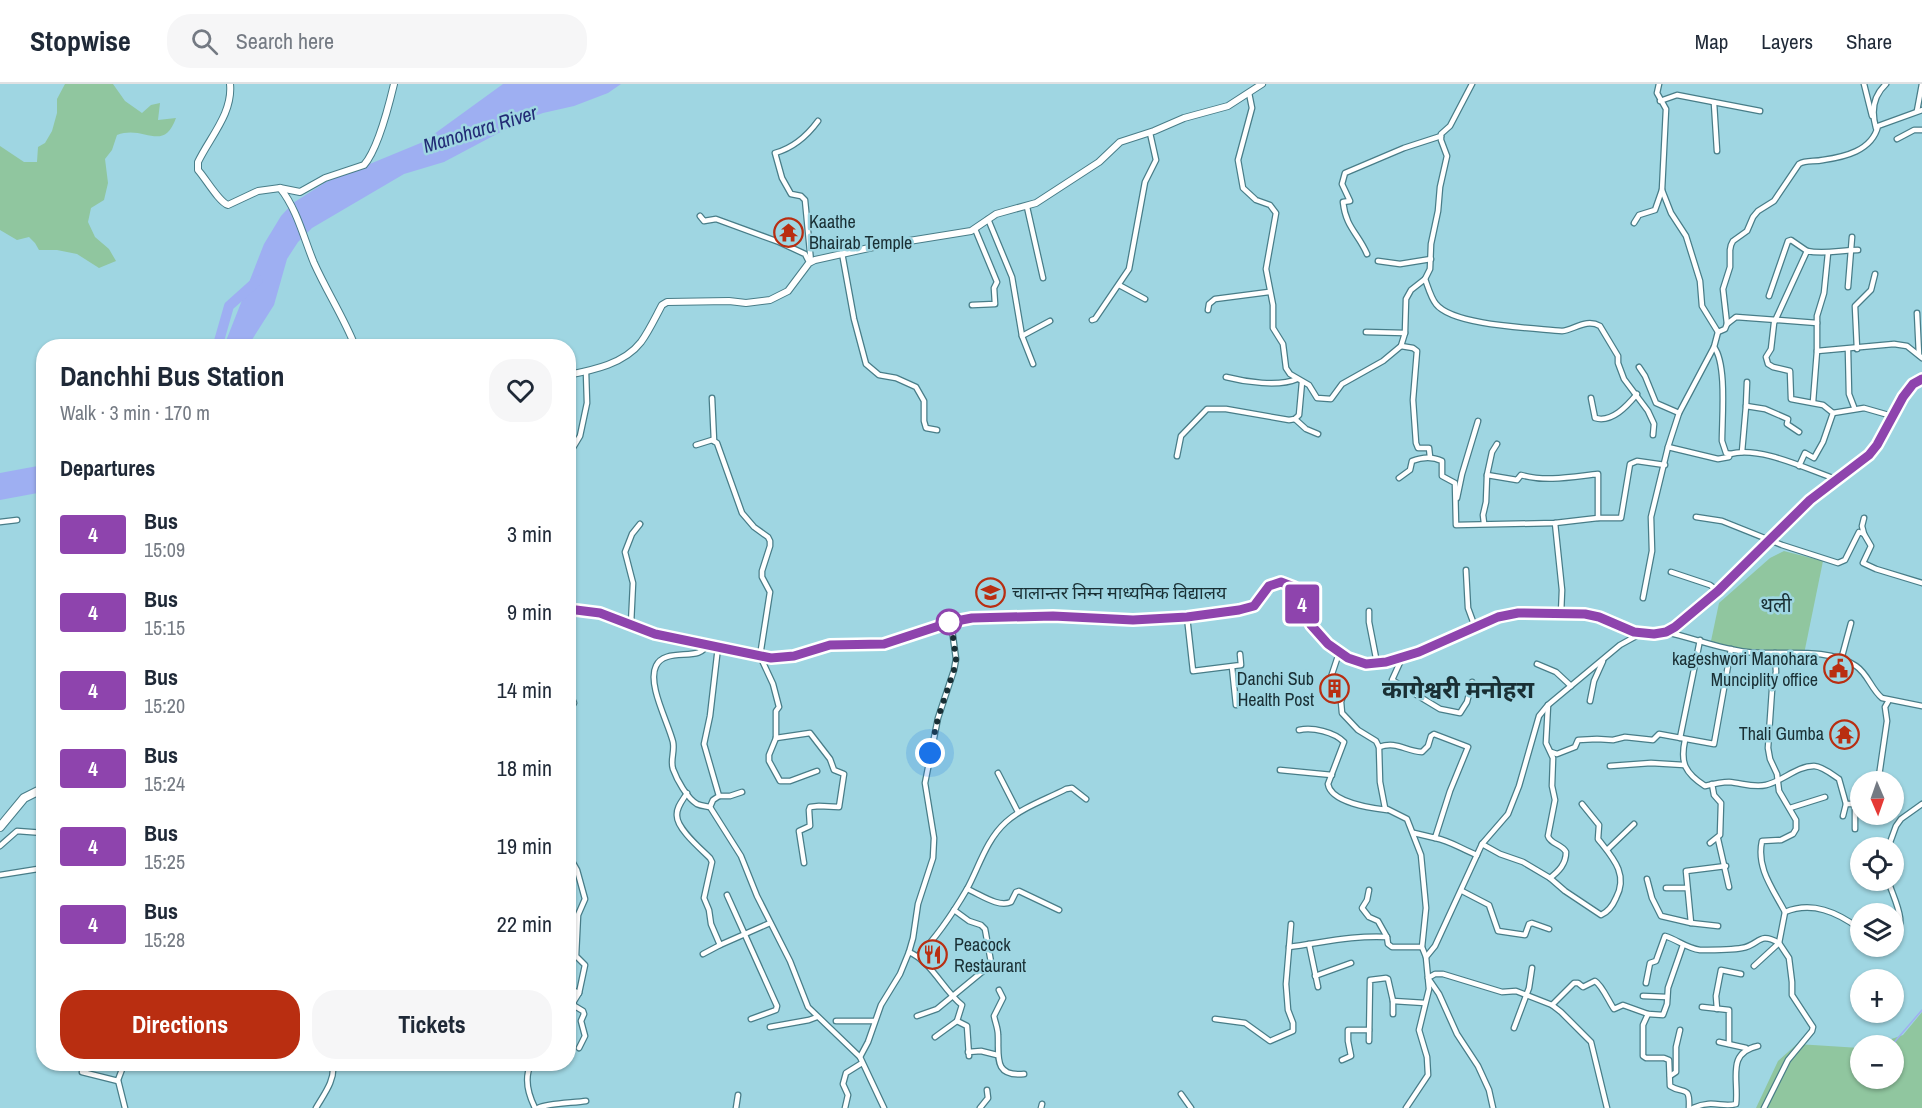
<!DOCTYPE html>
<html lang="en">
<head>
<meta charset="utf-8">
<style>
  body { margin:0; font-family:"Archivo Narrow","Noto Sans Devanagari",sans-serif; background:#f6f6f7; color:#1f2937; height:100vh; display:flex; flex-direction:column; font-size:22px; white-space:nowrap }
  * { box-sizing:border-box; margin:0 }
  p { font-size:20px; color:#747a83 }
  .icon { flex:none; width:33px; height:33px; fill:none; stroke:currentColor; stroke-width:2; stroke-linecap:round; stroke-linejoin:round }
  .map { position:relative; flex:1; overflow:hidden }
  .side { position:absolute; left:36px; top:255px; width:540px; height:732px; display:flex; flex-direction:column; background:#fff; border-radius:24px; box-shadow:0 2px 4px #0004 }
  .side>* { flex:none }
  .badge { padding:0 12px; border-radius:4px; font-size:21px; line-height:39px }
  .needle { width:39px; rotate:178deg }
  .buttons { position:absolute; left:1850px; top:687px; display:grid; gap:12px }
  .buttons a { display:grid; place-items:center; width:54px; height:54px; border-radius:50%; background:#fff; box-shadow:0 2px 4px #0004; font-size:30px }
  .you { position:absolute; width:30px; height:30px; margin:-15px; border:4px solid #fff; border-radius:50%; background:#1a73e8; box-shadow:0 0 0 9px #1a73e833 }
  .map>.badge { position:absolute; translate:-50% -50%; box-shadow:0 0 0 3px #fff }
  h2 { padding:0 24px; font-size:22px; line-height:54px }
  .round { display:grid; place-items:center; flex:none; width:63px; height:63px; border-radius:24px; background:#f6f6f7 }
  .head { display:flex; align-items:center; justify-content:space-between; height:102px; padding:0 24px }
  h1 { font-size:28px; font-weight:700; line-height:45px }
  .button { display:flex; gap:12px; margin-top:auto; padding:12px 24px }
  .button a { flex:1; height:69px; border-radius:24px; background:#b92e11; color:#fff; font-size:24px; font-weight:700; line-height:69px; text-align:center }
  .button a+a { background:#f6f6f7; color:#1f2937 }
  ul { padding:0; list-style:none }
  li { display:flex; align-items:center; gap:18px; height:78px; padding:0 24px }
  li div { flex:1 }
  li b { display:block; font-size:22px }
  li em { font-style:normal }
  li .badge { min-width:66px; font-weight:700; text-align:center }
  header { display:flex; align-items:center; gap:36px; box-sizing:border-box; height:84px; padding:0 30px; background:#fff; border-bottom:2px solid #e0e1e3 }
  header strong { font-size:28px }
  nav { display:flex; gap:33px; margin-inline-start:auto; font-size:21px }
  .search { width:420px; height:54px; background:#f6f6f7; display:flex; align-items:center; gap:15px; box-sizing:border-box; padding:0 21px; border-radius:24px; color:#747a83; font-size:22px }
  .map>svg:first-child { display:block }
  .green { fill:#90c69f }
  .water { fill:#9eaff2 }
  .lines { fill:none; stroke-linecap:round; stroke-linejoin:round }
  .stream { stroke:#9eaff2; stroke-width:1.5 }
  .river { stroke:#9eaff2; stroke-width:10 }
  .minor-casing { stroke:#487d88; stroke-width:7 }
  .tertiary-casing { stroke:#487d88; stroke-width:8 }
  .primary-casing { stroke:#487d88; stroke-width:10 }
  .minor { stroke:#fff; stroke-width:4.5 }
  .tertiary { stroke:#fff; stroke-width:6 }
  .primary { stroke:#fff; stroke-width:8 }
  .line-casing { stroke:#fff; stroke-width:14 }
  .line { stroke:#8e44ad; stroke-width:9 }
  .walk { stroke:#192f34; stroke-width:6; stroke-dasharray:0 10.8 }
  .stop-dot { fill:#fff; stroke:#8e44ad; stroke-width:3 }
  .labels { text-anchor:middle; stroke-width:5; stroke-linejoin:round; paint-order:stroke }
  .poi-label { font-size:18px; fill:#192f34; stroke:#9fd6e2; text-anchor:start }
  .water-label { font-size:20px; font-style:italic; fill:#222a75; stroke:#9fd6e2 }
  .neighbourhood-label { font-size:20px; fill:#192f34; stroke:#9fd6e2 }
  .district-label { font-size:24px; font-weight:bold; fill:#192f34; stroke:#9fd6e2 }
</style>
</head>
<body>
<header>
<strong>Stopwise</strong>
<div class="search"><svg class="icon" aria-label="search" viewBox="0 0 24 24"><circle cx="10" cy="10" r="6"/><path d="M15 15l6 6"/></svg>Search here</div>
<nav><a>Map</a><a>Layers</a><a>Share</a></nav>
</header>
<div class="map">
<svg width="1922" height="1024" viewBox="0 0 1922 1024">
  <rect width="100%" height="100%" fill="#9fd6e2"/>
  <g class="green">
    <path d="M65,0H113L125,17L142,29L151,21L160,19L158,36L176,34C163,70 144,40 117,51L112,66L105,75L108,99L104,116L91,124L88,138L95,153L109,165L116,177L99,184L77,170L57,166H39L35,159L29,153L17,156L0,146V62L24,78H37L38,63L45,59L52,47L57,29V15Z"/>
    <path d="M1784,467L1823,477L1804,570L1734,564L1711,557L1719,519L1770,474Z"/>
    <path d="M1922,928V1024H1756L1778,977L1797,960L1860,964V994H1893V962L1874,961L1903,951Z"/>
  </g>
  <g class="water">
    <path d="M503,0H621L608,9L574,22L543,29L523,36L444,78L404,90L312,144L298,158L287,175L274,221L248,262H224L264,160L281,132L293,119L326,98L423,58Z"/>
    <path d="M43,381V408L0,416V389Z"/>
  </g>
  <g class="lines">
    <path class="stream" d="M1891,962L1922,926"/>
    <path class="river" d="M219,262V257L229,222L258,196"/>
    <defs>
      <g id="minor">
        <path d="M1472,0L1450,42L1441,50V56L1447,72L1440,103L1438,127L1431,160L1430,185L1425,195C1428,203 1431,214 1436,220C1453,242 1535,244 1562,247C1574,246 1586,234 1600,242L1618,272V279L1624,295L1648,327L1654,340L1653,351"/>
        <path d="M1864,0L1872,32"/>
        <path d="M1249,9L1252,24L1238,76L1243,104L1256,116L1270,121L1276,129L1266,185L1273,221V244L1283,260L1286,284L1290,290L1309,301L1317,314L1331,315L1342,300L1383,277L1401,262L1405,249L1406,215L1411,206L1425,195"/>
        <path d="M1660,17L1677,11L1760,27"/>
        <path d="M1714,19L1717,67"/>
        <path d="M1917,27L1922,0"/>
        <path d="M1876,44C1871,27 1873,12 1886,0"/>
        <path d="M1897,55L1914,46H1922"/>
        <path d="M1027,123L1043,194"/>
        <path d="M700,132L704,137L716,135L779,158L805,170L808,176"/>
        <path d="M988,135L1012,193L1022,252L1033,280"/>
        <path d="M1634,139L1639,131L1655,126L1662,106"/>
        <path d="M842,169L854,235L866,280L879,291L896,294L916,303L924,317V337L926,344L937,346"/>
        <path d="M1367,170C1358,149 1346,144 1343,118L1350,117L1342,100L1345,89L1404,64L1441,52"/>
        <path d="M1378,177L1400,180L1431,175"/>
        <path d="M811,178L805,116L801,112L791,110L782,94L775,69C793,64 807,52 818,37"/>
        <path d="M1119,201L1145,215"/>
        <path d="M1848,203L1852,153"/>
        <path d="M1769,212L1788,157L1791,156L1807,167"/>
        <path d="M972,221L995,220L994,204L997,198L975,145"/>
        <path d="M1208,226L1209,220L1215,215L1269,208"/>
        <path d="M1917,229L1919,271"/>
        <path d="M1092,236L1095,235L1129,185L1145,98L1156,76L1150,49"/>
        <path d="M1727,240L1736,233L1817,239"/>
        <path d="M1366,248L1405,249"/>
        <path d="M1718,248L1725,245L1727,240L1723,205L1730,183V166L1731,161L1733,157L1747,147L1753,133L1758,127L1774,117L1799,80C1806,76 1814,78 1823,76C1844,73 1872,67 1878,42L1922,26"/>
        <path d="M1022,252L1050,237"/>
        <path d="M1401,262L1413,264L1417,267L1413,316L1416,359L1418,364H1429L1430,373"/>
        <path d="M1714,263C1727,280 1722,334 1722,357L1726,369L1730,370"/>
        <path d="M1857,265L1855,222L1871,206L1875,190"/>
        <path d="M1848,266L1849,310L1854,323"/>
        <path d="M1817,267L1894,260L1907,262L1922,274"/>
        <path d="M1639,283L1645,292L1656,319L1679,329"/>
        <path d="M1226,293C1245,298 1279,303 1297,295"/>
        <path d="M712,314L714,357"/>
        <path d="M1591,314L1595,334C1612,339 1627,322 1637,310"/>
        <path d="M1813,318L1817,267V232L1824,209L1828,169"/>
        <path d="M1746,322L1747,298"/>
        <path d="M1833,329L1864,324L1892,332"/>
        <path d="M1295,335L1306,345L1318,350"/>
        <path d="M696,361L712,356L717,359L742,429L754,443L768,453L770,457V462L762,487V493L770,508L760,572L773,600L779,623L776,627V654L769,671V677L780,697H790L817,687"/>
        <path d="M1668,363L1718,375L1729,373L1730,370C1761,362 1806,385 1836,395"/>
        <path d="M1742,368L1746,322L1765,325L1788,335L1787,340L1799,348"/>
        <path d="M568,372L580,352L587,319L586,288"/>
        <path d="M1177,372L1181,352L1207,325H1226L1289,336L1295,335L1299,331L1302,298"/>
        <path d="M1799,382L1805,369L1814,374L1823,358L1833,329L1823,321L1791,315L1790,287L1773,283L1768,280L1766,273L1771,265L1774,239L1807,167C1824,171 1840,166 1858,166"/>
        <path d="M1487,391L1492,368L1497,360"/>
        <path d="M1399,394L1410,386L1412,377C1422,373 1432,372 1442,377V392L1455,399L1456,441L1555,439L1598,434H1621L1630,380L1637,377L1665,381"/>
        <path d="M1457,414L1462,390L1478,337"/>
        <path d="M1696,433L1722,437L1782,461L1838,479L1845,476L1859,448L1864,450L1871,462L1863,479L1876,485L1922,499"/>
        <path d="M1864,434L1862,442L1864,450"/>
        <path d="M0,438L17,436"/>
        <path d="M1484,439L1483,431L1486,418L1487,391L1517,396L1521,391C1546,398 1571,393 1598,390V434"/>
        <path d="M1555,439L1562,506L1561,530"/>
        <path d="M1466,486L1468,524L1475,543"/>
        <path d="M1671,488L1710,501L1718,507"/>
        <path d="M1643,514L1652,467L1651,433L1668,363L1679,329L1714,263L1718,248L1702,222L1700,197L1686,152L1671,129L1662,106L1666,25L1657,9L1659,0"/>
        <path d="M1369,527V538L1377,579"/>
        <path d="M1187,533L1193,587L1241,581L1240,570"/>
        <path d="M631,540L633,499L625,468L632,450L640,440"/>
        <path d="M1666,548C1693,554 1720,565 1747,568C1780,572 1826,562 1856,582C1868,590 1871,605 1882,614L1922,622"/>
        <path d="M706,560C703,579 665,562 656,582C647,600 668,638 673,658C675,668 670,676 673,685C677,696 687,714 697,720C701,722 706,722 710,723"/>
        <path d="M718,563L710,632L704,660L719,712L713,716L710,723L741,772L757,812L790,877L808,923L860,973"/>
        <path d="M1339,569L1331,593L1346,602L1341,618L1342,629L1358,646L1376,657L1379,663L1380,698L1385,724L1407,735L1421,771L1426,824L1422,863L1426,873"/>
        <path d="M1775,569L1776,588L1772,606L1768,664L1770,675L1777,690L1779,707L1796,736V745L1793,750L1781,756L1762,757C1756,784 1773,805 1785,828"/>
        <path d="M1402,574L1392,596L1440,625L1460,629L1467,618L1472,598"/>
        <path d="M1841,576L1851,539"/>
        <path d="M1537,580L1556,588L1571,602"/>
        <path d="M1232,583L1236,621"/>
        <path d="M568,606L574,619L568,628"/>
        <path d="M1590,617L1594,597L1603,577"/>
        <path d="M1299,646C1313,643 1334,648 1344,658L1328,700C1331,719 1371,724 1387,726"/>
        <path d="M776,654L810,649L830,675L834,686L844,690L839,723L819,722L810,723L809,726L810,742L799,747L804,779"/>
        <path d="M1680,654L1700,556"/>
        <path d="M1685,656C1680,679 1685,689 1705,702C1713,700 1721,698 1729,698C1742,699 1753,704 1766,701C1783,697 1797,682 1814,682C1822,682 1833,691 1839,695L1846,720H1855V745"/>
        <path d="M1379,663C1397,657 1405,667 1422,668L1428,662L1431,652L1434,650L1468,663L1450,707L1435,754L1414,749"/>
        <path d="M1551,668L1557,670L1575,663L1578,656L1597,655L1613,656L1625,653L1653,656L1659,650L1714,660L1731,565"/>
        <path d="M1610,682L1651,679L1684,681"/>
        <path d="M1280,686L1332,691"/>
        <path d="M998,689L1018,728"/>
        <path d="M1879,692L1887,637L1885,623L1889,616"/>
        <path d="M687,709C683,716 676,723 677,732C677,745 701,765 710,774L712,778L704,814L709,826L711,840L720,861L770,839"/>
        <path d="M719,712H730L742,708"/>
        <path d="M1790,724L1825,713"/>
        <path d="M1843,732L1846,720"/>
        <path d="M1435,754C1451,757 1461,765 1477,771"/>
        <path d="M1718,755L1729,803"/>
        <path d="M1710,759L1720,751L1721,719L1714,711L1712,700"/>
        <path d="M1482,760L1500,770L1523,778L1550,794C1559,787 1566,780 1566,768C1562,760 1550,760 1548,752L1555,716L1552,702L1553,674L1546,659L1548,621"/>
        <path d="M0,762L17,747L44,749"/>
        <path d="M1888,764L1896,742L1901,735L1922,720"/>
        <path d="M1608,765L1634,740"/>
        <path d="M568,770L577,786L585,815L578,831L576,872L585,881L579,909"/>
        <path d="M0,791L44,784"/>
        <path d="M1550,794L1565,807L1601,831C1608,828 1613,821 1616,814C1629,790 1612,773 1598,755L1599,741L1582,720"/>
        <path d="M1647,795L1652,814L1661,832L1691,839L1718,842"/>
        <path d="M1888,796C1893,814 1910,841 1893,856"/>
        <path d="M1666,804H1687"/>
        <path d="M967,805C980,810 998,824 1011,818L1016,808L1019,807L1059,826"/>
        <path d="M1369,806L1367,816L1362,824L1369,833L1378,837L1387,853"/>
        <path d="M1462,807L1489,821L1498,847L1525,851L1529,840L1532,839L1549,845"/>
        <path d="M727,811L777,922L776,926L751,935"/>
        <path d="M1691,839L1686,787L1726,782"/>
        <path d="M1309,860L1318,903"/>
        <path d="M1289,863C1321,859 1354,851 1387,853L1388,860L1392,863H1422"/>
        <path d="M909,868C932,878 943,906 962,921L957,937L967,942L969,972"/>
        <path d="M703,870L720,861"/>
        <path d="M918,872C937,853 953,829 967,805C979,783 986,756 1006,738C1021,724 1047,715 1066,705L1072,704L1086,715"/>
        <path d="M1315,892L1351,879"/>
        <path d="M1646,899L1650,879L1656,877L1665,852C1678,856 1686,864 1700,866C1709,866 1732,866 1742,864C1760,861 1758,847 1779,859L1754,882"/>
        <path d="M568,904L579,909L568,927"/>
        <path d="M999,906L1003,914L994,932C995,938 998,944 998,951C999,972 993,993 1024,990"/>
        <path d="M1643,912L1667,913"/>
        <path d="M1393,917L1425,919"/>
        <path d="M573,921L583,927L584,930L581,937L585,952L579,964"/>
        <path d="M1552,921L1574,899H1578L1583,903L1595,897C1602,901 1609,918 1614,925L1623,921L1648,930L1663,931L1667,920L1668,904L1683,861"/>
        <path d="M1702,923L1729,926V960"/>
        <path d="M1717,925L1716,912L1721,886L1741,890"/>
        <path d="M1648,930L1643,941V972L1646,974H1664L1669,976L1670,1002C1684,1011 1690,1000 1689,1024"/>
        <path d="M917,932L937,925L988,883L991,878L985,845L981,841L969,837L954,826"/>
        <path d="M1215,935L1245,939L1270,957L1293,947V939L1288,926L1286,900L1291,840"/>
        <path d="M836,937H874"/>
        <path d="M770,943L809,936L817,933"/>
        <path d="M1514,944L1529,904L1532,884"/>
        <path d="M935,953L957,937"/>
        <path d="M1369,957L1370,896L1386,894L1388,895L1393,917V930"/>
        <path d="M1719,958L1746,964"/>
        <path d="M968,968L981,967L997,971"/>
        <path d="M1342,976L1351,972L1348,957V946H1369"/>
        <path d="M124,980L118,996L125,1024"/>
        <path d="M531,980C524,994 528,1010 535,1024"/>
        <path d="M82,988L118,997"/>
        <path d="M1670,992L1676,988V963L1680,946"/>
        <path d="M1181,1010L1191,1024"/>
        <path d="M316,1024C324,1010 335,997 333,980"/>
        <path d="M538,1024C548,1019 574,1019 586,1017"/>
        <path d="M736,1024L738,1011"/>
        <path d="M845,1024L848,1011L843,1000L846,989L862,979"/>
        <path d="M884,1024L860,973L868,958L881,921L900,890L909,868L913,854L918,820L933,774L934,754L925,699L938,634L954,586L956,575L951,538"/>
        <path d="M980,1024L988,1014L987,1006"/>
        <path d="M1041,1024L1042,1020"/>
        <path d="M1406,1024L1428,991L1427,973L1419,946L1429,905L1426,873L1435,862L1482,760L1508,730L1519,702L1539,632L1548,621L1620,561L1640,550"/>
        <path d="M1493,1024L1489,1006L1478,982L1457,950L1439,910L1428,894L1435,890H1443L1502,908L1516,907L1552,921L1561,928L1591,958L1607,1024"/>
        <path d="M1693,1024C1713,1015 1722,1024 1736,1020C1739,995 1726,969 1758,962"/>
        <path d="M1764,1024L1788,976L1812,947L1813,943L1792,911V898L1789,874L1779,859L1785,828C1812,817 1837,828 1860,845"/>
      </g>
      <g id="tertiary">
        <path d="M230,0C233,29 210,53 198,78V86C206,95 219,118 228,121L258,107L280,104L300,108L325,94L364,81C378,65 389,21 394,0"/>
        <path d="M280,104C297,125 304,155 314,179C327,208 344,234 355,262"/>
        <path d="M568,291C593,286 624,280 641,258C649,247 655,234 662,221L667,218L729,217L746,219L770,216L788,207L809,179L815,176L878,162L971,147L996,130L1036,119L1099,78L1120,58L1154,47L1184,34L1228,22L1262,0"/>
      </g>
      <g id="primary">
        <path d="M568,525L600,529L655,550L771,574L794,572L830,561L884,560L951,538L973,535L1053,532L1133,536L1187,533L1239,526L1254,523L1269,502L1281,498L1294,503L1298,509L1311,541L1328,560L1349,574L1366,580L1386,578L1419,568L1498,533L1518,529L1585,530L1599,533L1634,548L1654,550L1666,548L1675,543L1718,507L1810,416L1869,371L1877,361L1903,313L1913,300L1922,295"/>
        <path d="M0,743L24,714L44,704"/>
      </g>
    </defs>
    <use href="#minor" class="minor-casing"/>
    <use href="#tertiary" class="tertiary-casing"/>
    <use href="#primary" class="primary-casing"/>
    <use href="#minor" class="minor"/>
    <use href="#tertiary" class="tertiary"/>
    <use href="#primary" class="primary"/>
  </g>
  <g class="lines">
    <defs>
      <path id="line" d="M568,525L600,529L655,550L771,574L794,572L830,561L884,560L951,538L972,534L1053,532L1133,536L1187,533L1239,526L1254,522L1269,502L1281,498L1294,503L1298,509L1311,541L1328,560L1348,574L1366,580L1386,578L1419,568L1498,533L1518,529L1585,530L1599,533L1634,548L1654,550L1666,548L1675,543L1718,507L1810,416L1869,371L1877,361L1903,313L1913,300L1922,295"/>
    </defs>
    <use href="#line" class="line-casing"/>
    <use href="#line" class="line"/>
    <path class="walk" d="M930,669L938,634L954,586L956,575L951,538H949"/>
  </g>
  <defs>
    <symbol id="temple-ring" viewBox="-11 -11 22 22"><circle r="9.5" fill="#9fd6e2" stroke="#b92e11" stroke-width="1.5"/><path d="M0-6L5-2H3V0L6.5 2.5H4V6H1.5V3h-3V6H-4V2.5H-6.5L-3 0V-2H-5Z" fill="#b92e11"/></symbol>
    <symbol id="school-ring" viewBox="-11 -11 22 22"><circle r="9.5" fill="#9fd6e2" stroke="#b92e11" stroke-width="1.5"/><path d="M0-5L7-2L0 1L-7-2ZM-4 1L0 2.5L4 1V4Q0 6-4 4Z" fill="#b92e11"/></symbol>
    <symbol id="civic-ring" viewBox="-11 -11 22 22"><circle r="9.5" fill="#9fd6e2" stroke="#b92e11" stroke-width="1.5"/><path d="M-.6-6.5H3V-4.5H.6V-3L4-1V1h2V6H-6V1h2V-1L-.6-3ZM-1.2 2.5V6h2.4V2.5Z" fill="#b92e11"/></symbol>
    <symbol id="building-ring" viewBox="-11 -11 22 22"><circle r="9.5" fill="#9fd6e2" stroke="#b92e11" stroke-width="1.5"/><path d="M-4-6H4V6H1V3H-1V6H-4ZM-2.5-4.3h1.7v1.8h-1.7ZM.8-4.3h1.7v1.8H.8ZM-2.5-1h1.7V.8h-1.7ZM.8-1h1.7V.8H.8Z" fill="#b92e11"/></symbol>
    <symbol id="restaurant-ring" viewBox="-11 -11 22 22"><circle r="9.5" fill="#9fd6e2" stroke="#b92e11" stroke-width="1.5"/><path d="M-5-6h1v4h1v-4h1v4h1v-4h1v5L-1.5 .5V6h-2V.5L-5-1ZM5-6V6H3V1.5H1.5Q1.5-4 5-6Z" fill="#b92e11"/></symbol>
  </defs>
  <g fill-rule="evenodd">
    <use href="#temple-ring" x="772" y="132" width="33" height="33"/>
    <use href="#school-ring" x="974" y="492" width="33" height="33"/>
    <use href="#civic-ring" x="1822" y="568" width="33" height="33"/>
    <use href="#building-ring" x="1318" y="588" width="33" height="33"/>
    <use href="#temple-ring" x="1828" y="634" width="33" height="33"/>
    <use href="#restaurant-ring" x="916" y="854" width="33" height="33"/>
  </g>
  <circle class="stop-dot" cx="949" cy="538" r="12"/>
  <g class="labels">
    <g class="poi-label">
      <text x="809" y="144">Kaathe<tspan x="809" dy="21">Bhairab Temple</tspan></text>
      <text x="1012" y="515">चालान्तर निम्न माध्यमिक विद्यालय</text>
      <text x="1818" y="581" text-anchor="end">kageshwori Manohara<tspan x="1818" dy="21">Munciplity office</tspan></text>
      <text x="1314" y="601" text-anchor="end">Danchi Sub<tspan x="1314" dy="21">Health Post</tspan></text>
      <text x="1824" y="656" text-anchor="end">Thali Gumba</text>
      <text x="954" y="867">Peacock<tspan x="954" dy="21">Restaurant</tspan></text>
    </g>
    <g class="water-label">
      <text transform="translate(480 45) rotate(-17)" y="7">Manohara River</text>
    </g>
    <g class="neighbourhood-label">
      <text x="1776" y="528">थली</text>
    </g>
    <g class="district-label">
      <text x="1458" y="614">कागेश्वरी मनोहरा</text>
    </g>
  </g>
</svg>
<div class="buttons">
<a><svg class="needle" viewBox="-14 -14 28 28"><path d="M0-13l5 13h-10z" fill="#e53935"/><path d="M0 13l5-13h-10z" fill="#747a83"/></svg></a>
<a><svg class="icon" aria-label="locate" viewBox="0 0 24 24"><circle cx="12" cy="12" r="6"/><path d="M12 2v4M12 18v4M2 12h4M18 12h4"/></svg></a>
<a><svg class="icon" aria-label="layers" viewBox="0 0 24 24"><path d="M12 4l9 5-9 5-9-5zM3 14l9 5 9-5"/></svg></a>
<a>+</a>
<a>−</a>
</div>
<div class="you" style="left:930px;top:669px"></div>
<b class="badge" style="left:1302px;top:520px;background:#8e44ad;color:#fff">4</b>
<section class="side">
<div class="head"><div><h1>Danchhi Bus Station</h1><p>Walk · 3 min · 170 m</p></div><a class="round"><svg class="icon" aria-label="heart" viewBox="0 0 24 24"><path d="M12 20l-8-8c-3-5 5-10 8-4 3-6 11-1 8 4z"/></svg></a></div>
<h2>Departures</h2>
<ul>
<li><span class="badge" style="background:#8e44ad;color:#fff">4</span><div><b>Bus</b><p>15:09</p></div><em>3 min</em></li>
<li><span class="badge" style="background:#8e44ad;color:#fff">4</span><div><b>Bus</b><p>15:15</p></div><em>9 min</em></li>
<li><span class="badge" style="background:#8e44ad;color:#fff">4</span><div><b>Bus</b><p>15:20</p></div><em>14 min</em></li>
<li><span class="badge" style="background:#8e44ad;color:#fff">4</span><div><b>Bus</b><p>15:24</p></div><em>18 min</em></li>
<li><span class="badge" style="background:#8e44ad;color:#fff">4</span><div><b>Bus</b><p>15:25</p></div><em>19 min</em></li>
<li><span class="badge" style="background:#8e44ad;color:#fff">4</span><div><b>Bus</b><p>15:28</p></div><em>22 min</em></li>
</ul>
<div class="button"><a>Directions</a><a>Tickets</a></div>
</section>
</div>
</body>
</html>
